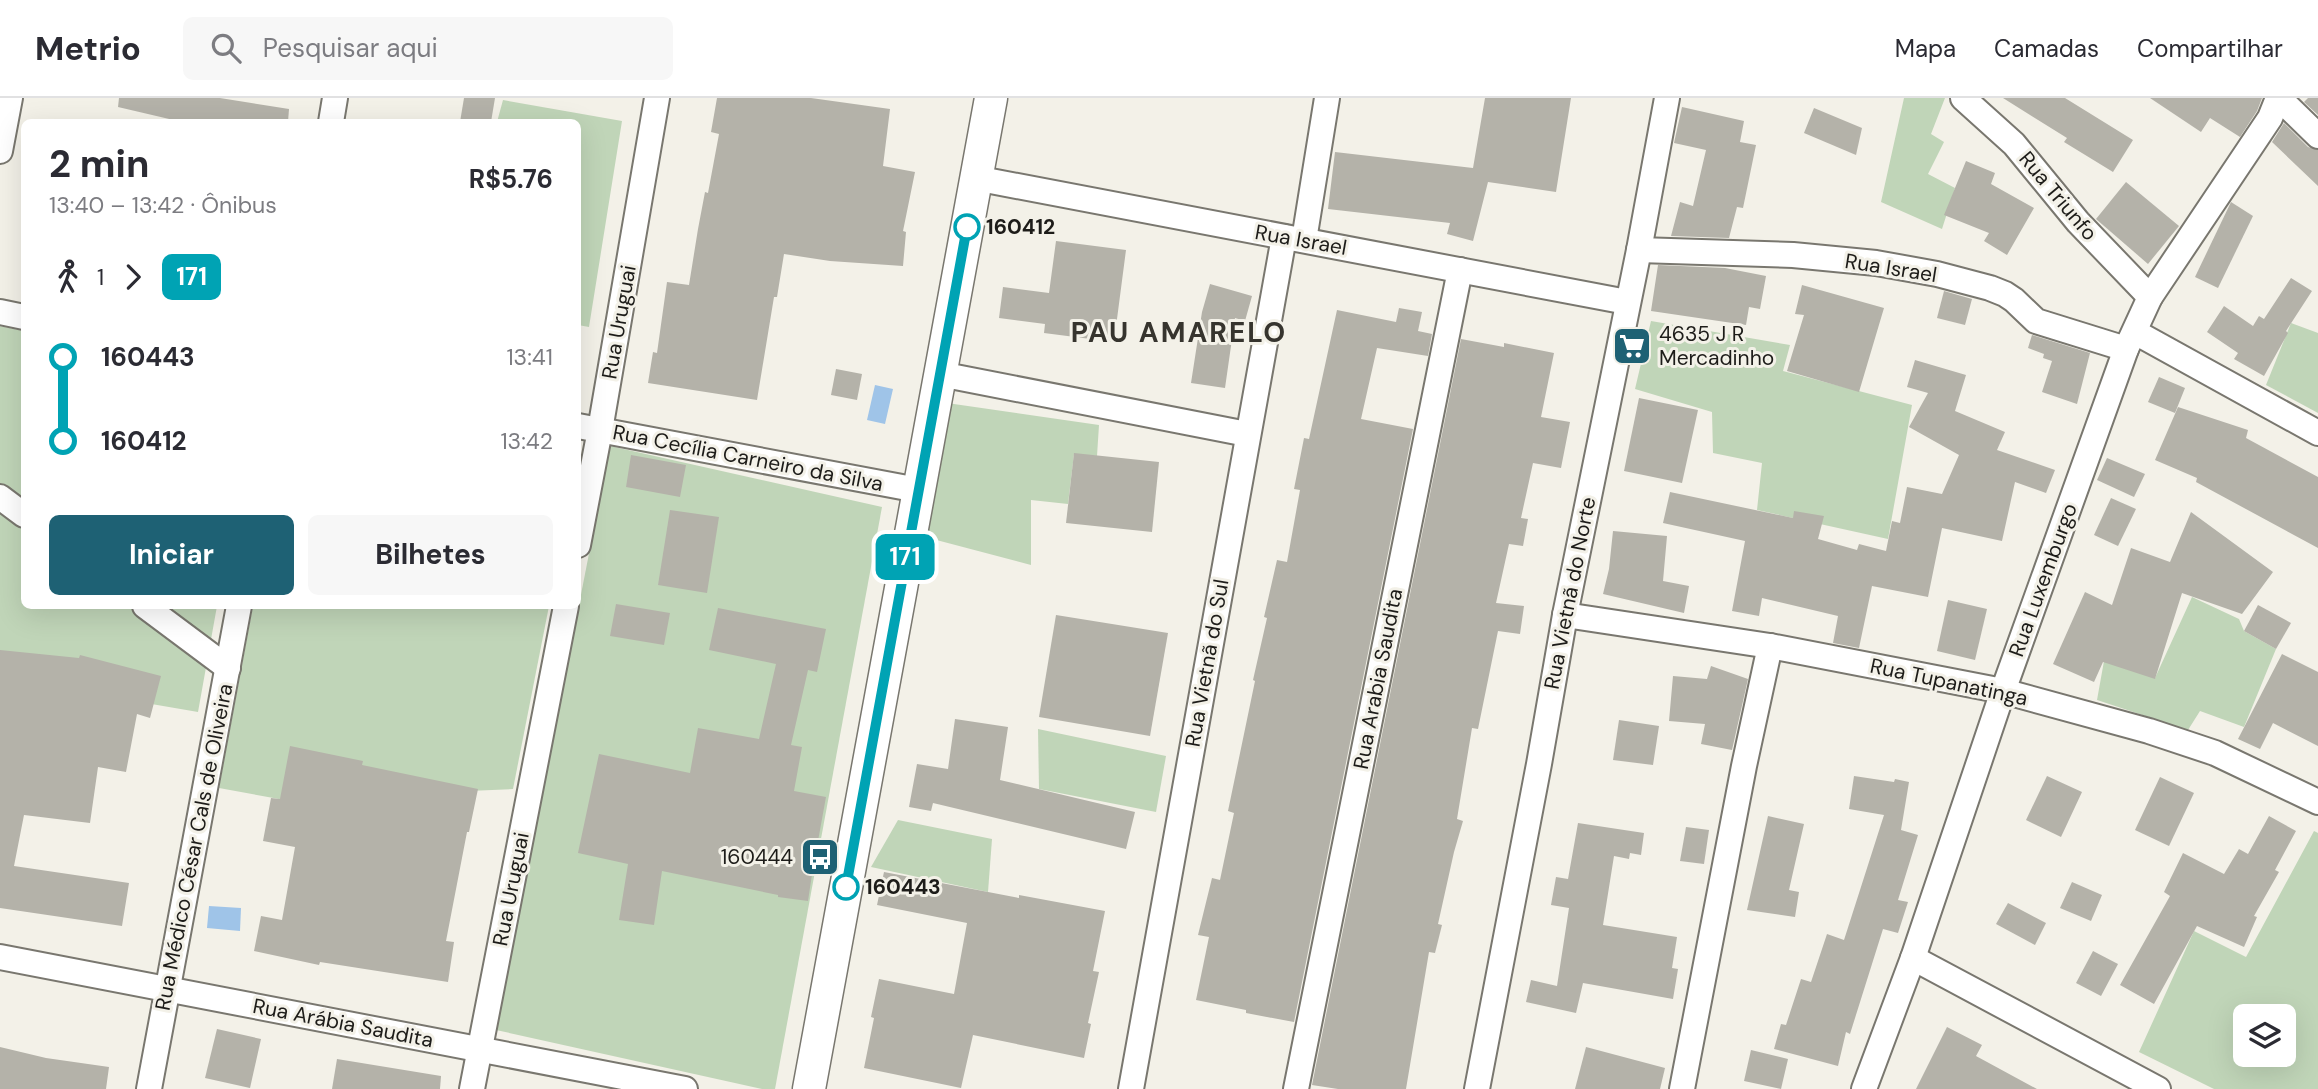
<!DOCTYPE html>
<html lang="pt">
<head>
<meta charset="utf-8">
<style>
  body { margin:0; font-family:"DM Sans",sans-serif; background:#f7f7f7; color:#2b2b33; height:100vh; display:flex; flex-direction:column; font-size:26px; white-space:nowrap }
  * { box-sizing:border-box; margin:0 }
  p { font-size:23px; color:#7c7c81 }
  .icon { flex:none; width:38px; height:38px; fill:none; stroke:currentColor; stroke-width:2; stroke-linecap:round; stroke-linejoin:round }
  .map { position:relative; flex:1; overflow:hidden }
  .sheet { position:absolute; left:21px; top:21px; width:560px; height:490px; display:flex; flex-direction:column; background:#fff; border-radius:10px; box-shadow:0 7px 28px #0002 }
  .sheet>* { flex:none }
  .badge { padding:0 14px; border-radius:10px; font-size:24px; line-height:46px }
  .controls { position:absolute; left:2233px; top:906px; display:grid; gap:14px }
  .controls a { display:grid; place-items:center; width:63px; height:63px; border-radius:10px; background:#fff; box-shadow:0 7px 28px #0002; font-size:35px }
  .map>.badge { position:absolute; translate:-50% -50%; box-shadow:0 0 0 4px #fff }
  .legs { display:flex; align-items:center; gap:10px; height:77px; padding:0 28px; font-size:23px }
  .legs p { margin-inline-start:auto }
  .headline { display:flex; align-items:center; justify-content:space-between; height:119px; padding:0 28px }
  h1 { font-size:38px; font-weight:700; line-height:52px }
  .primary-button { display:flex; gap:14px; margin-top:auto; padding:14px 28px }
  .primary-button a { flex:1; height:80px; border-radius:10px; background:#1e6174; color:#fff; font-size:28px; font-weight:700; line-height:80px; text-align:center }
  .primary-button a+a { background:#f7f7f7; color:#2b2b33 }
  ul { padding:0 28px; list-style:none }
  li { display:flex; align-items:center; gap:24px; height:84px; font-size:26px }
  li i { display:grid; place-items:center; width:10px; height:100%; margin:0 9px; background:currentColor }
  li i::after { content:''; width:18px; height:18px; margin:-9px; border:5px solid; border-radius:50%; background:#fff }
  li p { margin-inline-start:auto }
  li:first-child i { background:linear-gradient(#0000 50%,currentColor 0) }
  li:last-child i { background:linear-gradient(currentColor 50%,#0000 0) }
  header { display:flex; align-items:center; gap:42px; box-sizing:border-box; height:98px; padding:0 35px; background:#fff; border-bottom:2px solid #e1e1e2 }
  header strong { font-size:33px }
  nav { display:flex; gap:38px; margin-inline-start:auto; font-size:24px }
  .search { width:490px; height:63px; background:#f7f7f7; display:flex; align-items:center; gap:18px; box-sizing:border-box; padding:0 24px; border-radius:10px; color:#7c7c81; font-size:26px }
  .map>svg:first-child { display:block }
  .green { fill:#c0d5b8; fill-rule:evenodd }
  .water { fill:#9fc4e8 }
  .building { fill:#b4b2a9 }
  .lines { fill:none; stroke-linecap:round; stroke-linejoin:round }
  .minor-casing { stroke:#79776f; stroke-width:28 }
  .tertiary-casing { stroke:#79776f; stroke-width:35 }
  .minor { stroke:#fff; stroke-width:24 }
  .tertiary { stroke:#fff; stroke-width:32 }
  .line-1-casing { stroke:#fff; stroke-width:16 }
  .line-1 { stroke:#00a3b4; stroke-width:10 }
  .stop-1-dot { fill:#fff; stroke:#00a3b4; stroke-width:3.5 }
  .labels { text-anchor:middle; stroke-width:6; stroke-linejoin:round; paint-order:stroke }
  .street-label { font-size:21px; fill:#1d1c19; stroke:#f3f1e8 }
  .stop-label { font-size:21px; font-weight:bold; fill:#1d1c19; stroke:#f3f1e8; text-anchor:start }
  .poi-label { font-size:21px; fill:#1d1c19; stroke:#f3f1e8; text-anchor:start }
  .district-label { font-size:28px; font-weight:bold; letter-spacing:2px; fill:#36342e; stroke:#f3f1e8 }
</style>
</head>
<body>
<header>
<strong>Metrio</strong>
<div class="search"><svg class="icon" aria-label="search" viewBox="0 0 24 24"><circle cx="10" cy="10" r="6"/><path d="M15 15l6 6"/></svg>Pesquisar aqui</div>
<nav><a>Mapa</a><a>Camadas</a><a>Compartilhar</a></nav>
</header>
<div class="map">
<svg width="2318" height="991" viewBox="0 0 2318 991">
  <rect width="100%" height="100%" fill="#f3f1e8"/>
  <g class="green">
    <path d="M1904,0H1945L1931,36L1944,44L1928,76L1955,90L1942,131L1881,104Z"/>
    <path d="M503,2L622,23L589,229L578,227V24H497Z"/>
    <path d="M1651,223L1790,247L1783,273L1912,307L1888,441L1757,412L1762,365L1713,355L1712,314L1635,291Z"/>
    <path d="M2291,225L2318,235V315L2266,287Z"/>
    <path d="M0,228L24,233V508H217L198,614L0,580Z"/>
    <path d="M947,305L1099,327L1097,358L1074,356L1068,406L1031,402V467L925,439Z"/>
    <path d="M610,348L882,409L775,991H762L496,932Z"/>
    <path d="M2192,499L2239,521L2244,533L2276,551L2244,629L2200,613L2188,632L2097,602L2104,563L2155,580Z"/>
    <path d="M253,508H549L513,691L279,701L219,690Z"/>
    <path d="M1038,631L1166,658L1156,714L1039,691Z"/>
    <path d="M898,722L992,741L988,794L871,769Z"/>
    <path d="M2314,733L2318,735V991H2214L2139,954L2194,833L2246,859ZM2245,919H2284V957H2245Z"/>
  </g>
  <g class="water">
    <path d="M875,287L893,291L885,326L867,322Z"/>
    <path d="M209,808L241,810L240,833L207,830Z"/>
  </g>
  <g class="building">
    <path d="M119,0H220L289,11L288,24H182L118,9Z"/>
    <path d="M464,0H495L491,24H460Z"/>
    <path d="M717,0H811L890,11L883,68L915,74L903,133L906,134L903,168L830,163L784,156L777,199H774L757,302L648,285L653,254L657,255L667,184L689,187L698,131L705,94L708,95L719,36L711,34Z"/>
    <path d="M1485,0H1571L1556,94L1488,84L1473,143L1447,136L1450,125L1328,111L1335,54L1473,70Z"/>
    <path d="M2003,0H2065L2133,42L2113,74L2064,44L2067,40Z"/>
    <path d="M2150,0H2262L2257,13L2240,39L2210,20L2201,34Z"/>
    <path d="M2308,0H2318V17L2304,4Z"/>
    <path d="M1682,9L1744,23L1740,44L1756,47L1743,110L1737,109L1729,140L1671,138L1680,104L1693,108L1706,52L1674,45Z"/>
    <path d="M1814,10L1862,30L1856,57L1804,35Z"/>
    <path d="M2284,25L2308,49L2318,52V88L2272,44Z"/>
    <path d="M1966,63L1995,75L1991,86L2034,110L2007,157L1984,143L1989,135L1944,117Z"/>
    <path d="M2126,84L2179,128L2148,166L2096,121Z"/>
    <path d="M2231,104L2253,118L2218,190L2195,179Z"/>
    <path d="M1056,143L1126,152L1114,244L1044,235L1045,226L999,220L1003,189L1049,195Z"/>
    <path d="M1658,167L1725,170L1766,178L1760,211L1749,209L1746,227L1651,213Z"/>
    <path d="M2291,180L2312,193L2286,233L2288,235L2264,278L2234,261L2238,255L2207,234L2224,208L2253,228L2259,218L2264,221Z"/>
    <path d="M1210,186L1252,198L1245,223L1235,220L1225,290L1191,285L1202,214Z"/>
    <path d="M1802,187L1884,210L1859,294L1787,273L1804,217L1795,216Z"/>
    <path d="M1944,193L1972,201L1965,227L1937,220Z"/>
    <path d="M1399,210L1422,214L1418,233L1432,236L1428,258L1377,250L1361,321L1413,331L1294,924L1246,915V912L1196,902L1209,839L1198,837L1212,780L1220,782L1234,715L1228,713L1255,583L1253,582L1267,520L1264,519L1277,462L1287,464L1300,392L1294,391L1304,340L1309,341L1337,212L1396,224Z"/>
    <path d="M2032,237L2090,255L2077,306L2042,294L2052,263L2043,260L2044,256L2028,250Z"/>
    <path d="M1461,241L1504,249V245L1554,255L1541,319L1570,324L1561,370L1533,365L1521,420L1528,421L1523,448L1509,446L1496,505L1524,508L1520,536L1498,533L1478,631L1472,630L1457,721L1463,723L1454,754L1438,826L1442,827L1435,855L1429,854L1406,991H1338L1312,987Z"/>
    <path d="M1915,262L1966,277L1955,313L2005,334L1997,352L2055,372L2046,395L2015,384L2002,443L1942,430L1928,499L1872,488L1859,550L1833,545L1838,518L1762,500L1759,518L1732,513L1745,443L1663,425L1670,394L1793,420L1794,413L1824,418L1818,441L1857,452L1859,446L1886,453L1892,423L1900,425L1907,389L1942,396L1959,357L1909,329L1928,295L1907,289Z"/>
    <path d="M836,271L862,276L857,302L831,297Z"/>
    <path d="M2159,279L2185,290L2175,315L2148,304Z"/>
    <path d="M1639,300L1698,312L1682,385L1624,373Z"/>
    <path d="M2178,309L2248,332L2246,340L2318,379V450L2196,384L2197,380L2155,362Z"/>
    <path d="M1074,355L1159,364L1152,434L1066,425Z"/>
    <path d="M631,357L686,367L680,399L626,389Z"/>
    <path d="M2107,360L2145,376L2134,399L2097,382Z"/>
    <path d="M2111,400L2136,411L2118,448L2094,437Z"/>
    <path d="M670,412L719,419L707,495L658,487Z"/>
    <path d="M2191,414L2273,474L2242,516L2182,495L2155,581L2103,564L2094,584L2053,566L2085,494L2112,507L2131,450L2170,464Z"/>
    <path d="M1613,433L1667,438L1663,483L1689,488L1684,515L1603,496L1609,471Z"/>
    <path d="M1948,502L1987,511L1975,562L1937,553Z"/>
    <path d="M616,506L670,515L664,547L610,538Z"/>
    <path d="M2258,507L2291,525L2276,551L2244,533Z"/>
    <path d="M718,510L826,531L817,574L808,572L791,647L802,649L794,693L826,699L818,743H817L808,803L778,799V797L662,773L654,827L619,822L628,766L578,755L599,656L690,675L698,630L759,641L776,566L709,552Z"/>
    <path d="M1056,517L1168,535L1150,638L1039,619Z"/>
    <path d="M0,552L79,560L80,557L161,578L150,620L137,616L126,674L98,669L90,725L24,717L14,768L129,785L122,828L0,810Z"/>
    <path d="M2282,556L2318,574V648L2273,625L2260,651L2238,641Z"/>
    <path d="M1711,568L1748,581L1732,652L1701,646L1705,626L1669,623L1673,578L1707,581Z"/>
    <path d="M955,621L1008,629L1000,682L1135,714L1126,751L933,705L931,713L909,709L917,666L948,671Z"/>
    <path d="M1619,622L1659,628L1653,667L1613,662Z"/>
    <path d="M290,648L363,663L362,667L478,691L469,734H467L446,843L454,844L448,884L320,864L319,867L254,853L261,818L282,822L295,749L263,743L271,700L280,701Z"/>
    <path d="M1854,678L1894,684L1895,681L1909,684L1901,732L1918,737L1898,802L1908,804L1898,835L1883,831L1850,936L1846,934L1838,968L1774,951L1781,926L1786,927L1801,881L1811,884L1827,836L1844,842L1884,717L1849,711Z"/>
    <path d="M2047,678L2082,694L2061,739L2026,722Z"/>
    <path d="M2160,679L2194,695L2169,748L2135,732Z"/>
    <path d="M1768,718L1804,726L1789,792L1799,794L1795,819L1747,812Z"/>
    <path d="M2269,718L2296,733L2275,772L2279,774L2254,818L2257,819L2244,849L2197,828L2154,906L2120,887L2170,798L2164,794L2183,755L2224,776L2239,751L2248,756Z"/>
    <path d="M1578,725L1644,735L1641,757L1630,755L1629,761L1614,758L1603,827L1677,839L1672,870L1678,871L1673,901L1583,885L1576,915L1526,904L1531,882L1557,888L1569,810L1551,807L1556,779L1568,781Z"/>
    <path d="M1686,729L1709,732L1704,766L1680,763Z"/>
    <path d="M884,774L1019,800V797L1105,813L1093,873L1099,874L1088,925L1091,926L1084,960L973,937L961,990L864,970L874,920L871,919L879,881L954,896L967,825L877,807Z"/>
    <path d="M2072,784L2102,797L2091,823L2060,810Z"/>
    <path d="M2008,805L2046,825L2035,847L1996,826Z"/>
    <path d="M2093,853L2118,866L2101,898L2076,885Z"/>
    <path d="M1947,929L1982,947L1976,958L2037,991H1916Z"/>
    <path d="M217,931L261,941L250,990L205,980Z"/>
    <path d="M0,949L46,960L109,969L106,991H0Z"/>
    <path d="M1586,949L1665,970L1660,991H1575Z"/>
    <path d="M1751,952L1788,961L1781,991L1744,983Z"/>
    <path d="M337,961L441,978L440,991H332Z"/>
  </g>
  <g class="lines">
    <defs>
      <g id="minor">
        <path d="M1963,0L2014,46L2078,124L2150,199"/>
        <path d="M2279,0L2318,38"/>
        <path d="M331,24L335,0"/>
        <path d="M0,53L10,0"/>
        <path d="M975,80L1627,204"/>
        <path d="M1304,142L1327,0"/>
        <path d="M1639,152L1793,157L1876,165L1937,176L1990,190L2005,196L2014,202L2036,223L2126,251"/>
        <path d="M0,214L24,219"/>
        <path d="M2135,234L2318,335"/>
        <path d="M940,276L1247,336"/>
        <path d="M578,328L918,392"/>
        <path d="M0,399L24,417"/>
        <path d="M578,447L600,332L657,0"/>
        <path d="M145,508L228,570"/>
        <path d="M1565,517L1770,548L2003,593L2149,633L2215,655L2318,704"/>
        <path d="M0,859L685,991"/>
        <path d="M1913,860L2158,991"/>
        <path d="M149,991L239,508"/>
        <path d="M472,991L566,508"/>
        <path d="M1131,991L1284,139"/>
        <path d="M1296,991L1460,172"/>
        <path d="M1477,991L1539,666L1565,517L1639,152L1667,0"/>
        <path d="M1682,991L1744,668L1770,548"/>
        <path d="M1864,991L1913,860L2003,593L2126,251L2150,199L2270,20L2278,0"/>
      </g>
      <path id="tertiary" d="M809,991L991,0"/>
    </defs>
    <use href="#minor" class="minor-casing"/>
    <use href="#tertiary" class="tertiary-casing"/>
    <use href="#minor" class="minor"/>
    <use href="#tertiary" class="tertiary"/>
  </g>
  <g class="lines">
    <defs>
      <path id="line-1" d="M846,789L967,129"/>
    </defs>
    <use href="#line-1" class="line-1-casing"/>
    <use href="#line-1" class="line-1"/>
  </g>
  <defs>
    <symbol id="supermarket-square" viewBox="-11 -11 22 22"><rect x="-9" y="-9" width="18" height="18" rx="4" fill="#1e6174" stroke="#f3f1e8"/><path d="M-6-5.5h2.5l.6 2H6L4.5 2H-2.5L-4.4-4H-6ZM-1.5 3.2a1.3 1.3 0 1 0 .1 0ZM3 3.2a1.3 1.3 0 1 0 .1 0Z" fill="#fff"/></symbol>
    <symbol id="bus-square" viewBox="-11 -11 22 22"><rect x="-9" y="-9" width="18" height="18" rx="4" fill="#1e6174" stroke="#f3f1e8"/><path d="M-5-6H5V4H4V6H2V4H-2V6H-4V4H-5ZM-3.5-4V0h7V-4ZM-3.5 1.2v1.5H-2V1.2ZM2 1.2v1.5H3.5V1.2Z" fill="#fff"/></symbol>
  </defs>
  <g fill-rule="evenodd">
    <use href="#supermarket-square" x="1610" y="226" width="44" height="44"/>
    <use href="#bus-square" x="798" y="737" width="44" height="44"/>
  </g>
  <g class="stop-1-dot">
    <circle cx="967" cy="129" r="12"/>
    <circle cx="846" cy="789" r="12"/>
  </g>
  <g class="labels">
    <g class="street-label">
      <text transform="translate(2058 98) rotate(50)" y="7">Rua Triunfo</text>
      <text transform="translate(1301 142) rotate(10)" y="7">Rua Israel</text>
      <text transform="translate(1891 170) rotate(9)" y="7">Rua Israel</text>
      <text transform="translate(619 224) rotate(-80)" y="7">Rua Uruguai</text>
      <text transform="translate(748 360) rotate(11)" y="7">Rua Cecília Carneiro da Silva</text>
      <text transform="translate(2043 482) rotate(-70)" y="7">Rua Luxemburgo</text>
      <text transform="translate(1570 495) rotate(-79)" y="7">Rua Vietnã do Norte</text>
      <text transform="translate(1207 565) rotate(-80)" y="7">Rua Vietnã do Sul</text>
      <text transform="translate(1378 581) rotate(-79)" y="7">Rua Arabia Saudita</text>
      <text transform="translate(1949 584) rotate(12)" y="7">Rua Tupanatinga</text>
      <text transform="translate(194 749) rotate(-79)" y="7">Rua Médico César Cals de Oliveira</text>
      <text transform="translate(511 791) rotate(-79)" y="7">Rua Uruguai</text>
      <text transform="translate(343 925) rotate(11)" y="7">Rua Arábia Saudita</text>
    </g>
    <g class="stop-label">
      <text x="986" y="136">160412</text>
      <text x="865" y="796">160443</text>
    </g>
    <g class="poi-label">
      <text x="1659" y="243">4635 J R<tspan x="1659" dy="24">Mercadinho</tspan></text>
      <text x="793" y="766" text-anchor="end">160444</text>
    </g>
    <g class="district-label">
      <text x="1179" y="244">PAU AMARELO</text>
    </g>
  </g>
</svg>
<div class="controls">
<a><svg class="icon" aria-label="layers" viewBox="0 0 24 24"><path d="M12 4l9 5-9 5-9-5zM3 14l9 5 9-5"/></svg></a>
</div>
<b class="badge" style="left:905px;top:459px;background:#00a3b4;color:#fff">171</b>
<section class="sheet">
<div class="headline"><div><h1>2 min</h1><p>13:40 – 13:42 · Ônibus</p></div><b>R$5.76</b></div>
<div class="legs"><svg class="icon" aria-label="walk" viewBox="0 0 24 24"><circle cx="13" cy="4" r="2"/><path d="M13 8l-2 6 4 7M11 14l-3 7M7 12l3-4h3l4 4"/></svg>1<svg class="icon" aria-label="forward" viewBox="0 0 24 24"><path d="M9 5l7 7-7 7"/></svg><b class="badge" style="background:#00a3b4;color:#fff">171</b></div>
<ul>
<li><i style="color:#00a3b4"></i><b>160443</b><p>13:41</p></li>
<li><i style="color:#00a3b4"></i><b>160412</b><p>13:42</p></li>
</ul>
<div class="primary-button"><a>Iniciar</a><a>Bilhetes</a></div>
</section>
</div>
</body>
</html>
